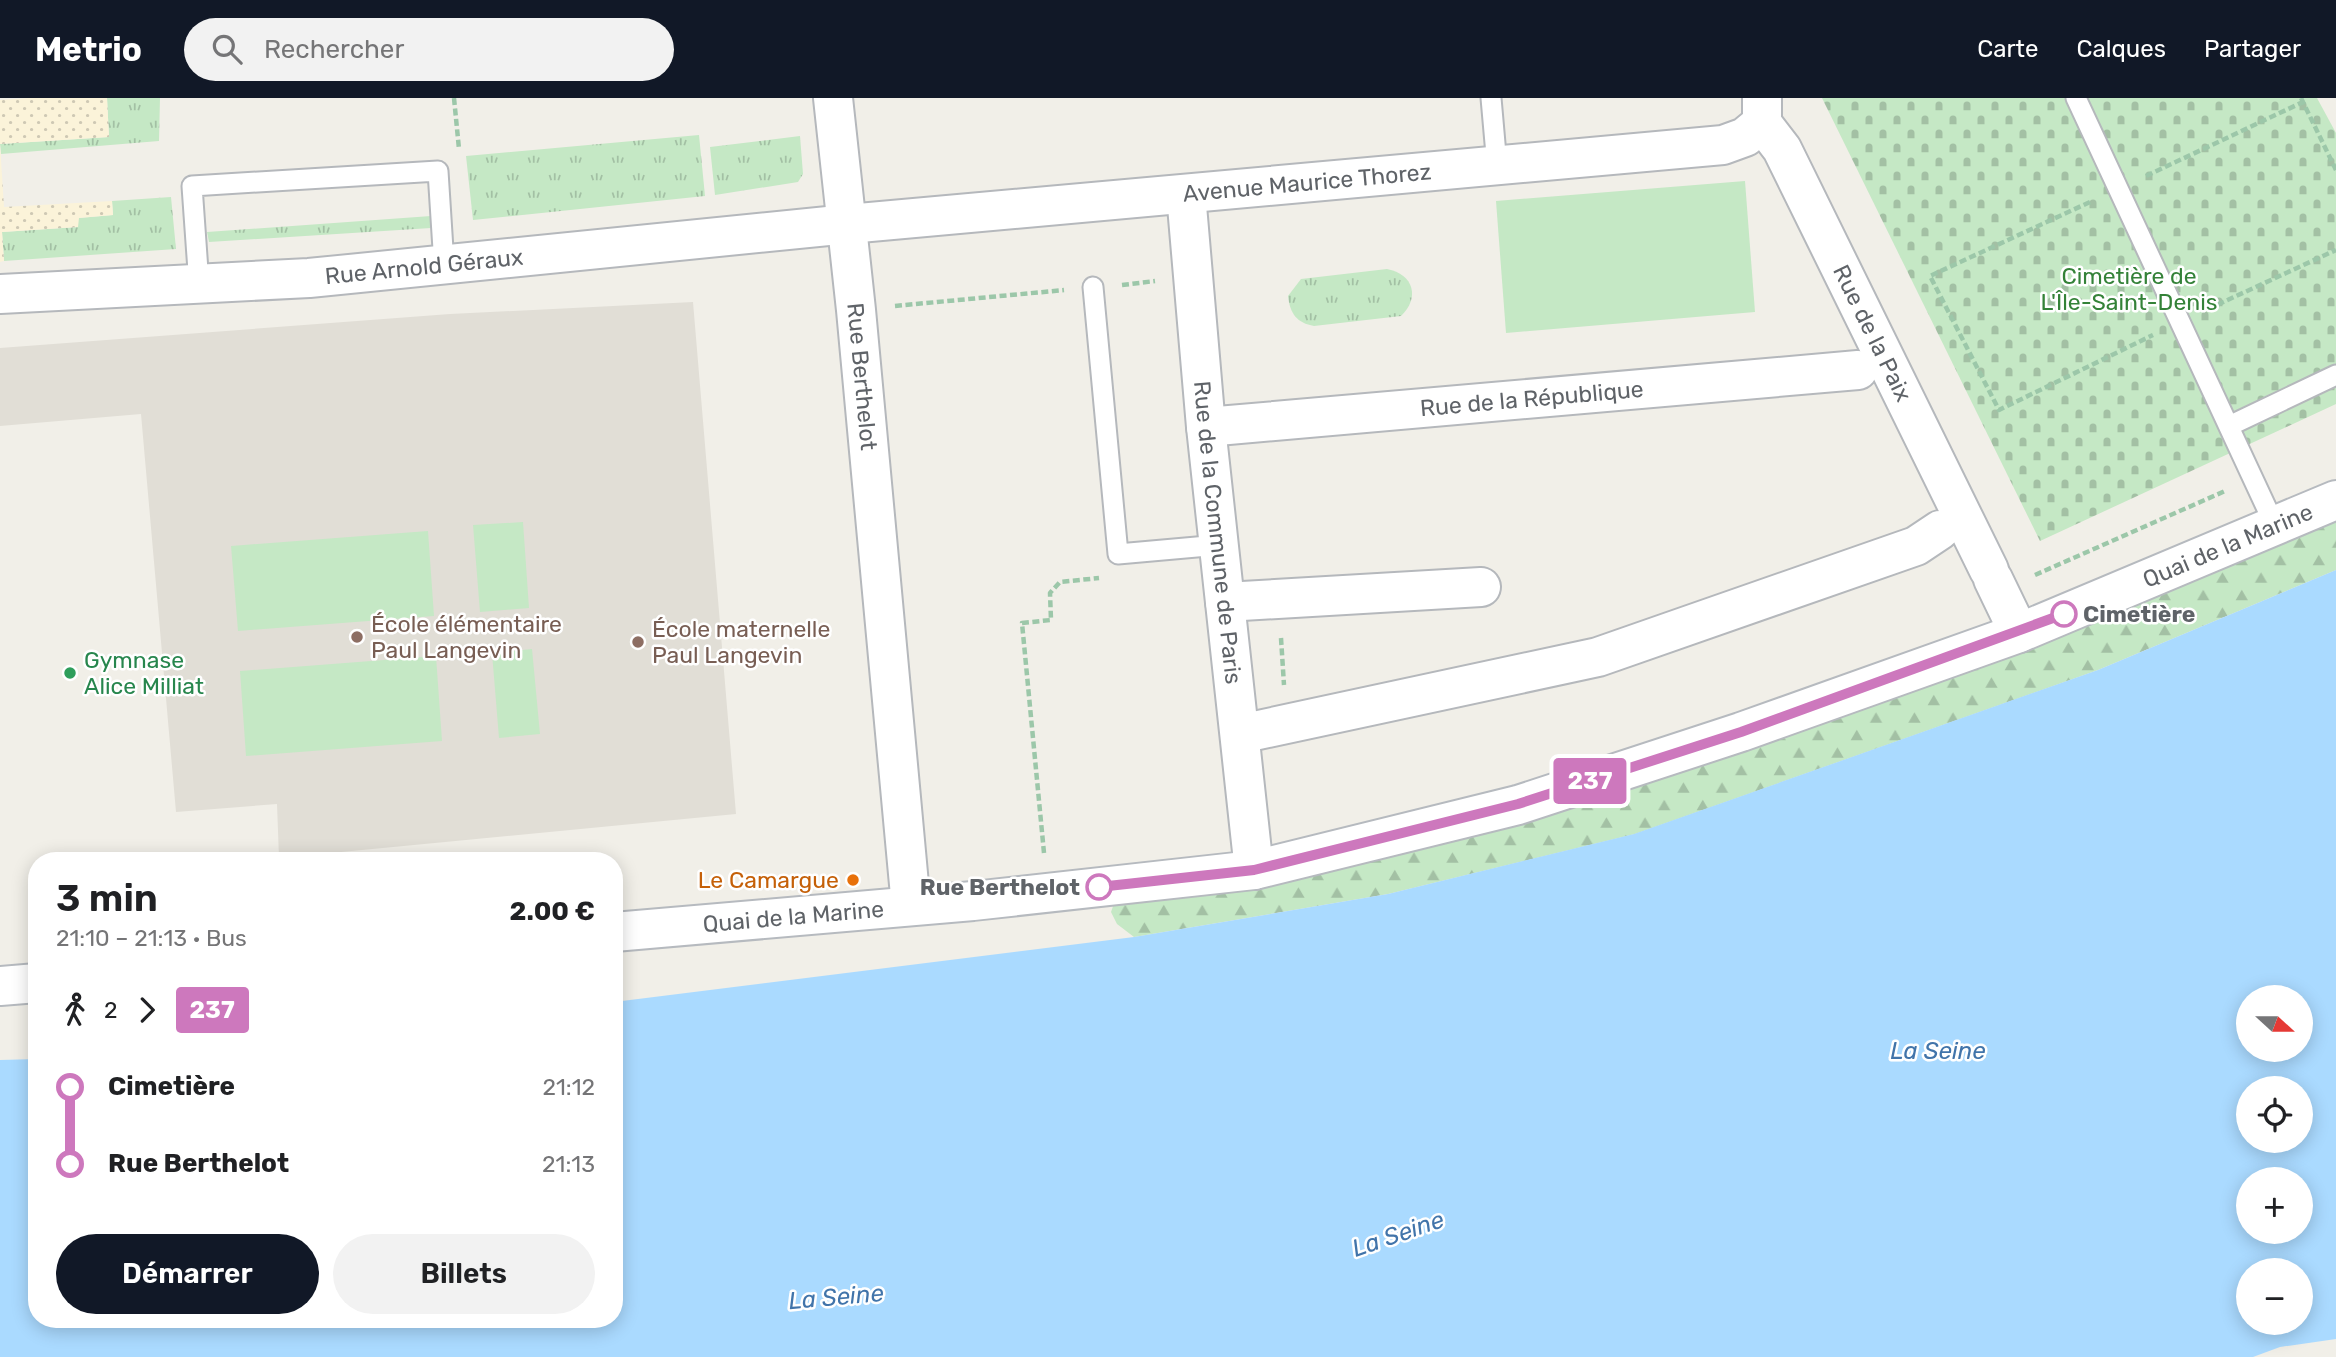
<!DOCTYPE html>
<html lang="fr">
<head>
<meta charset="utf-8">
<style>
  body { margin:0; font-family:Rubik,sans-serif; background:#f2f2f2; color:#202124; height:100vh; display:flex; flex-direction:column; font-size:26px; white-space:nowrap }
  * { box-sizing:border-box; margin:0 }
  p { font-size:23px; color:#757577 }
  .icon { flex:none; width:38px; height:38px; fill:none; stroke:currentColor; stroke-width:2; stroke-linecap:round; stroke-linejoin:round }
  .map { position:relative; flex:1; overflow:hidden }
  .drawer { position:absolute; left:28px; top:754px; width:595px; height:476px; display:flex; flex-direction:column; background:#fff; border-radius:28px; box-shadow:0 4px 18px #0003 }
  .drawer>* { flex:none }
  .badge { padding:0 14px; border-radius:5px; font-size:24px; line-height:46px }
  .needle { width:46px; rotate:111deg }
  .buttons { position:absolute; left:2236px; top:887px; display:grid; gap:14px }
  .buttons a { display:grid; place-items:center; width:77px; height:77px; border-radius:50%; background:#fff; box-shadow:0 4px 18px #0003; font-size:35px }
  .map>.badge { position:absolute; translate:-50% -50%; box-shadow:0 0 0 4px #fff }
  .legs { display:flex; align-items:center; gap:10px; height:77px; padding:0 28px; font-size:23px }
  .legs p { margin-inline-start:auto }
  .overview { display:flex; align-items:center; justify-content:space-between; height:119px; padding:0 28px }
  h1 { font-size:38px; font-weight:600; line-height:52px }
  .primary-button { display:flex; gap:14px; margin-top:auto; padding:14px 28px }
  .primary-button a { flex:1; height:80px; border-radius:42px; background:#111827; color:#fff; font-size:28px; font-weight:600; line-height:80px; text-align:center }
  .primary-button a+a { background:#f2f2f2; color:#202124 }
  ul { padding:0 28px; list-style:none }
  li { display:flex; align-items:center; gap:24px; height:77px; font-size:26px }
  li i { display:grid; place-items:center; width:10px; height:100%; margin:0 9px; background:currentColor }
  li i::after { content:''; width:18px; height:18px; margin:-9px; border:5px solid; border-radius:50%; background:#fff }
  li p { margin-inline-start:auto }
  li:first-child i { background:linear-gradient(#0000 50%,currentColor 0) }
  li:last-child i { background:linear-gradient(currentColor 50%,#0000 0) }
  header { display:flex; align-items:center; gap:42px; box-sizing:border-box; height:98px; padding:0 35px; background:#111827; color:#fff }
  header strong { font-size:33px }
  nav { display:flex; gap:38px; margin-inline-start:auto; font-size:24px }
  .search { width:490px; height:63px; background:#f2f2f2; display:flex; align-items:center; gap:18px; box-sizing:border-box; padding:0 24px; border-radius:38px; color:#757577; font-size:26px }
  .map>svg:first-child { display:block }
  .education { fill:#e1ded6 }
  .grass { fill:url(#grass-tufts) }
  .forest { fill:url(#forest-firs) }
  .sand { fill:url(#sand-dots) }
  .cemetery { fill:url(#cemetery-stones) }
  .pitch { fill:#c5e8c5 }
  .water { fill:#aadaff; fill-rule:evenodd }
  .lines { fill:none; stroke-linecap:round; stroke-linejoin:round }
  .lane-casing { stroke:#b5b8bc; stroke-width:23 }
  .street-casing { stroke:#b5b8bc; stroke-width:42 }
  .secondary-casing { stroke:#b6babf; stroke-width:42 }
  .path { stroke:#9cc7a9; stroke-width:4.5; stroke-dasharray:7 3.5; stroke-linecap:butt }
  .lane { stroke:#fff; stroke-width:19 }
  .street { stroke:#fff; stroke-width:38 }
  .secondary { stroke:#fff; stroke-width:38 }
  .line-1-casing { stroke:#fff; stroke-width:16 }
  .line-1 { stroke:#cd78bd; stroke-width:10 }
  .stop-1-dot { fill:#fff; stroke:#cd78bd; stroke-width:3.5 }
  .education-dot { fill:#8d6e63; stroke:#fff; stroke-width:2.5 }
  .leisure-dot { fill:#2e9e5b; stroke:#fff; stroke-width:2.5 }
  .food-dot { fill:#e8710a; stroke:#fff; stroke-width:2.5 }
  .labels { text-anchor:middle; stroke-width:5; stroke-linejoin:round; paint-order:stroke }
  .street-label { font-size:23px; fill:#5f6368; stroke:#fff }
  .park-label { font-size:23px; fill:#348238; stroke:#fff }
  .stop-label { font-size:23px; font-weight:bold; fill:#5f6368; stroke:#fff; text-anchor:start }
  .education-label { font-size:23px; fill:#785e54; stroke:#fff; text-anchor:start }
  .leisure-label { font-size:23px; fill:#27864d; stroke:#fff; text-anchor:start }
  .food-label { font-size:23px; fill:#c56008; stroke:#fff; text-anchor:end }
  .water-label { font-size:24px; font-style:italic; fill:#4174aa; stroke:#fff }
</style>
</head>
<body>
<header>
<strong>Metrio</strong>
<div class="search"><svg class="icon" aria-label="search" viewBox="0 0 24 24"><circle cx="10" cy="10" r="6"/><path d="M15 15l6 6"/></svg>Rechercher</div>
<nav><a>Carte</a><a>Calques</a><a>Partager</a></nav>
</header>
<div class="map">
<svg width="2336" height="1259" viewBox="0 0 2336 1259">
  <defs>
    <pattern id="grass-tufts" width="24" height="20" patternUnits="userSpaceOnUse" patternTransform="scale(1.75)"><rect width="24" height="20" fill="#c5e8c5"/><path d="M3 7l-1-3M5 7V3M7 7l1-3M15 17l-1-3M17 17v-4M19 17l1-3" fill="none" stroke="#a3c0a4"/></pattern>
    <pattern id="forest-firs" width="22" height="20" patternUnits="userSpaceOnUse" patternTransform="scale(1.75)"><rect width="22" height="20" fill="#c5e8c5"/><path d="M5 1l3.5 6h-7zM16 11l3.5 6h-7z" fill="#a3c0a4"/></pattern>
    <pattern id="sand-dots" width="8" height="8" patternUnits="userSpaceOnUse" patternTransform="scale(1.75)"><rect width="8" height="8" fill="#fbf3d9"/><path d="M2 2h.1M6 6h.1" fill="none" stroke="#cec8b4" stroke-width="1.8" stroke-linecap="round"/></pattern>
    <pattern id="cemetery-stones" width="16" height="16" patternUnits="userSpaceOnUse" patternTransform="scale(1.75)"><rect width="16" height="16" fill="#c5e8c5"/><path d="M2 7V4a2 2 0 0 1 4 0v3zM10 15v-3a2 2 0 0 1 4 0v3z" fill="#a3c0a4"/></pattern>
  </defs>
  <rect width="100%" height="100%" fill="#f1efe8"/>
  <path class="education" d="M693,204L736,716L279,760L277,706L176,714L141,316L0,328V250L450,216Z"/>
  <g class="grass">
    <path d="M107,0H160L159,43L1,56L0,46L109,39Z"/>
    <path d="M699,37L705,98L473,122L466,58Z"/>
    <path d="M800,38L803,76L798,84L715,97L710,49Z"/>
    <path d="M171,99L176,151L4,163L2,134L78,129V120L113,117L112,103Z"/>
    <path d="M431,118V130L209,144L207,134Z"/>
    <path d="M1387,171C1414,176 1420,200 1401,218L1314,228C1297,225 1290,216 1288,198L1301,181Z"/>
  </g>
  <path class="forest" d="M2336,421V472L2098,572L1635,736L1388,796L1134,839L1117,826L1111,814L1117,797L1275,774Z"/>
  <path class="sand" d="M29,0H107L109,39L0,46L4,109L112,103L113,117L79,120L78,129L2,134L4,163L0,164V2Z"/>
  <path class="cemetery" d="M1822,0H2317L2336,35V306L2040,443Z"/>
  <g class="pitch">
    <path d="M1745,83L1755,214L1506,235L1496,103Z"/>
    <path d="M523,424L529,510L480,514L473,427Z"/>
    <path d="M428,433L434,518L238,533L231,448Z"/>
    <path d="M532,551L540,636L499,640L492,555Z"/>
    <path d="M436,558L442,643L246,658L240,573Z"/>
  </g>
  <path class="water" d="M2336,472V1241L2280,1249L2253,1259H0V962L37,961V1222H614V904L1134,839L1388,796L1634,736L2098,572ZM2249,900H2301V952H2249ZM2249,990H2301V1043H2249ZM2249,1082H2301V1134H2249ZM2249,1172H2301V1225H2249Z"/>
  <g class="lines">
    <defs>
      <g id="lane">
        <path d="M1491,0L1497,68"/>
        <path d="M2076,0L2275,428"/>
        <path d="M199,187L192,88L438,73L444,167"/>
        <path d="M1093,189L1118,456L1219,447"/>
        <path d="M2229,328L2336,277"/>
      </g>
      <g id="street">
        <path id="s1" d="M833,0L856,212L911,808"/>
        <path id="s2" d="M1762,1V25L1782,51L1989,472"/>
        <path id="s3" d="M1186,96L1206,329L1254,772"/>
        <path id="s4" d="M0,196L309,180L848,126L1723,47L1745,39L1762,25"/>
        <path id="s5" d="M1206,329L1858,272"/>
        <path d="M1993,481L2019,535"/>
        <path d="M1225,504L1481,489"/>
        <path d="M1240,636L1598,559L1916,448L1940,432"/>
      </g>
      <g id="secondary">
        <path id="s6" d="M614,834L973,803L1254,772L1518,707L1741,634L2019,535L2336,402"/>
        <path d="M0,888L37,885"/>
      </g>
    </defs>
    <use href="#lane" class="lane-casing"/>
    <use href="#street" class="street-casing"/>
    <use href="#secondary" class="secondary-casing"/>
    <g class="path">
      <path d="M454,0L459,51"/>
      <path d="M2301,0L2336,72"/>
      <path d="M2146,78L2303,4"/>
      <path d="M2090,104L1930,178L1999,312L2153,237"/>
      <path d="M1122,187L1155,183"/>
      <path d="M895,208L1064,192"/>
      <path d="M2208,211L2336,152"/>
      <path d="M2035,477L2225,393"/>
      <path d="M1281,540L1284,587"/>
      <path d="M1044,755L1022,525L1051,522L1050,495L1060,484L1099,480"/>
    </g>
    <use href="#lane" class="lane"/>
    <use href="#street" class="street"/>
    <use href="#secondary" class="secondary"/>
  </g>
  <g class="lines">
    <defs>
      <path id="line-1" d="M1099,789L1254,772L1518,706L1741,634L2064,516"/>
    </defs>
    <use href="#line-1" class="line-1-casing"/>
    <use href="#line-1" class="line-1"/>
  </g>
  <g class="stop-1-dot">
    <circle cx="2064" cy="516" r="12"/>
    <circle cx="1099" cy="789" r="12"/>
  </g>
  <g class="education-dot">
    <circle cx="357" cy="539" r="7"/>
    <circle cx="638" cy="544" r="7"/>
  </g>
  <circle class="leisure-dot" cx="70" cy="575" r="7"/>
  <circle class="food-dot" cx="853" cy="782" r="7"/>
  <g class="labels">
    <g class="street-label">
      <text dy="8" stroke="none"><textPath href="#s4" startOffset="1312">Avenue Maurice Thorez</textPath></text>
      <text dy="8" stroke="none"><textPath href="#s4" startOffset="425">Rue Arnold Géraux</textPath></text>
      <text dy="8" stroke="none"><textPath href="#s2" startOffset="262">Rue de la Paix</textPath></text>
      <text dy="8" stroke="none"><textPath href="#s1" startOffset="280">Rue Berthelot</textPath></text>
      <text dy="8" stroke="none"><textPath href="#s5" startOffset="327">Rue de la République</textPath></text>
      <text dy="8" stroke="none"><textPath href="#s3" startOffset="340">Rue de la Commune de Paris</textPath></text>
      <text dy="8" stroke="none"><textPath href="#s6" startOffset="1671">Quai de la Marine</textPath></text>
      <text dy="8" stroke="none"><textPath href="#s6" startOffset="180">Quai de la Marine</textPath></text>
    </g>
    <g class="park-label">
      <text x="2129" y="186">Cimetière de<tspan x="2129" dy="26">L'Île-Saint-Denis</tspan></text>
    </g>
    <g class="stop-label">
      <text x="2083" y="524">Cimetière</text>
      <text x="1080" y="797" text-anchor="end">Rue Berthelot</text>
    </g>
    <g class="education-label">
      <text x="371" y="534">École élémentaire<tspan x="371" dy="26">Paul Langevin</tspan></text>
      <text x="652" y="539">École maternelle<tspan x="652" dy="26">Paul Langevin</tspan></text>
    </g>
    <g class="leisure-label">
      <text x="84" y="570">Gymnase<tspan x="84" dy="26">Alice Milliat</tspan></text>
    </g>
    <g class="food-label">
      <text x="839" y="790">Le Camargue</text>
    </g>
    <g class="water-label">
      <text x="1938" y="961">La Seine</text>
      <text transform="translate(1398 1136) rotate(-19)" y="8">La Seine</text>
      <text transform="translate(836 1199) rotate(-5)" y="8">La Seine</text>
    </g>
  </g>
</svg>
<div class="buttons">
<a><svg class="needle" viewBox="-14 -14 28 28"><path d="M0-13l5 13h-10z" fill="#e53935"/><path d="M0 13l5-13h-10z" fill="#757577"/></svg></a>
<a><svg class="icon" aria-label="locate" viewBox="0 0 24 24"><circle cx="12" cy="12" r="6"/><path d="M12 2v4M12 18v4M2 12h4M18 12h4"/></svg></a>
<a>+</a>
<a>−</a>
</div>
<b class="badge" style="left:1590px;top:683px;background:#cd78bd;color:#fff">237</b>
<section class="drawer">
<div class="overview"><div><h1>3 min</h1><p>21:10 – 21:13 · Bus</p></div><b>2.00 €</b></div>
<div class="legs"><svg class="icon" aria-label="walk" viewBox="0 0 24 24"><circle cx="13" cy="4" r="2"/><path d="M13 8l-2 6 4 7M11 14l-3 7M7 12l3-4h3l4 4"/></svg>2<svg class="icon" aria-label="forward" viewBox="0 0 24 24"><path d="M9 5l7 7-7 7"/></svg><b class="badge" style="background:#cd78bd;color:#fff">237</b></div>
<ul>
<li><i style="color:#cd78bd"></i><b>Cimetière</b><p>21:12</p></li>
<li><i style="color:#cd78bd"></i><b>Rue Berthelot</b><p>21:13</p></li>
</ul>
<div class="primary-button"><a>Démarrer</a><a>Billets</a></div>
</section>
</div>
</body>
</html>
